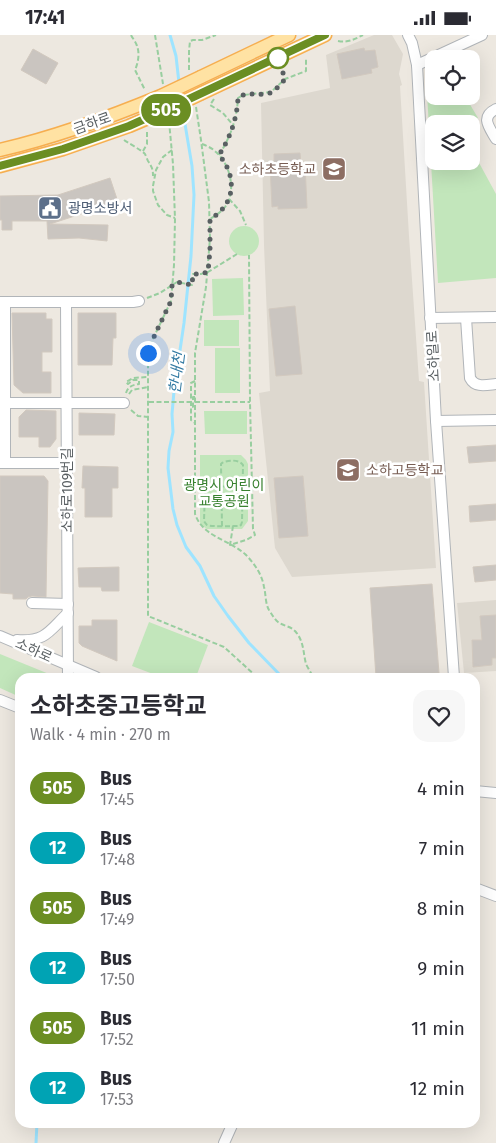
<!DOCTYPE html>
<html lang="en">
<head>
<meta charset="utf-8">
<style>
  body { margin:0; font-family:"Fira Sans","Noto Sans KR",sans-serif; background:#f7f7f7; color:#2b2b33; height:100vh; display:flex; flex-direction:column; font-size:19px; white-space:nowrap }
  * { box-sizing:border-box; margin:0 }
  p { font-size:16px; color:#7c7c81 }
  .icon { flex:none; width:28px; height:28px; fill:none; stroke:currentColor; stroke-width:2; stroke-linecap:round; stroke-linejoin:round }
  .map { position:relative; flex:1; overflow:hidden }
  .panel { position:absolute; left:15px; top:638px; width:465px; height:455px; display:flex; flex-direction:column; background:#fff; border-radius:15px; box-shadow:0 5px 20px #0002 }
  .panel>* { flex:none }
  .badge { padding:0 10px; border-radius:16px; font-size:18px; line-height:32px }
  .controls { position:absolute; left:425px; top:15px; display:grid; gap:10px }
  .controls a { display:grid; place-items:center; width:55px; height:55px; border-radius:10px; background:#fff; box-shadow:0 5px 20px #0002; font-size:25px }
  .you { position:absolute; width:25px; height:25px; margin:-12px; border:4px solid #fff; border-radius:50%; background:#1a73e8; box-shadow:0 0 0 8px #1a73e833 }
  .map>.badge { position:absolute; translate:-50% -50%; box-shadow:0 0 0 2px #fff }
  .round { display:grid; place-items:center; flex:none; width:52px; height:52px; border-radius:15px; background:#f7f7f7 }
  .head { display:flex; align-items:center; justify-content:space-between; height:85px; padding:0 15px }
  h1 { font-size:24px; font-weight:700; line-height:38px }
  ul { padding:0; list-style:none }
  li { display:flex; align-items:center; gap:15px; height:60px; padding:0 15px }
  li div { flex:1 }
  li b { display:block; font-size:19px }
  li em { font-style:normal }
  li .badge { min-width:55px; font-weight:700; text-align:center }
  .status { display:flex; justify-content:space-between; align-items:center; height:35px; padding:0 25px; background:#fff; direction:ltr }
  .status svg { height:14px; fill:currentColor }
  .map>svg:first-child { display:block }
  .education { fill:#ddd8cf }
  .green { fill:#c2e6bb }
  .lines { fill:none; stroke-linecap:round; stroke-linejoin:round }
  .stream { stroke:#9ee4ff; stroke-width:3 }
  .building { fill:#cac5c0; stroke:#d2c9bf }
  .minor-casing { stroke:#b1b5b9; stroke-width:12 }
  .major-casing { stroke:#f6ae50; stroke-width:15 }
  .path { stroke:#98ce9f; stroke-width:2; stroke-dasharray:5 2.5; stroke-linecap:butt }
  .minor { stroke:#fff; stroke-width:10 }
  .major { stroke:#ffe2a3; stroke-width:12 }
  .major-bridge-casing { stroke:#f6ae50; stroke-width:15; stroke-linecap:butt }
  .major-bridge { stroke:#ffe2a3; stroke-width:12 }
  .line-casing { stroke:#fff; stroke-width:11 }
  .line { stroke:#6b8e23; stroke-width:8 }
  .walk { stroke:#595f62; stroke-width:5; stroke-dasharray:0 9 }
  .stop-dot { fill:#fff; stroke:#6b8e23; stroke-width:2.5 }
  .labels { text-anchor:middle; stroke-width:5; stroke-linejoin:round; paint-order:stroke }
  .street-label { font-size:14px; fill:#595f62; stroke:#fff }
  .education-label { font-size:14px; fill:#785e54; stroke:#fff; text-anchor:end }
  .service-label { font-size:14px; fill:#4e5e75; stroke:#fff; text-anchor:start }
  .park-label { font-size:14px; fill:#398230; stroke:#fff }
  .water-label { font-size:15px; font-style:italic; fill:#347ba3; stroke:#fff }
</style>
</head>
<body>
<div class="status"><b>17:41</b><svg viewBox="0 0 49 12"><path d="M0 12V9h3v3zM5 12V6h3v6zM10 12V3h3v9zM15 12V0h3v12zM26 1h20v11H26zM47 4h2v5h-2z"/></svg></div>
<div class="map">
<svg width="496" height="1108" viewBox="0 0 496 1108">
  <rect width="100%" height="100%" fill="#ede8e0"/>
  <g class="education">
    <path d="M374,0H392L403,19L399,39L402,50L400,51L409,201L419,346L424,347L436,533L292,542L275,513L259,358L270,356L264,210L261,68L330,53L326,20Z"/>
    <path d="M496,565V636L464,638L457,568Z"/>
  </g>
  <g class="green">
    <path d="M434,31V61H465L478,83L468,89H434V126H471V113L496,159V243L438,248L426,41L427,36Z"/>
    <circle cx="244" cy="206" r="15"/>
    <path d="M243,243L244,280L213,281L212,244Z"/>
    <rect x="204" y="285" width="35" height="26"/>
    <rect x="215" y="313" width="25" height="45"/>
    <path d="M204,376H247V399H205Z"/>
    <path d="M200,420H241L246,425L248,429V486L242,494H207L201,490L200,487Z"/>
    <path d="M149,587L208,610L196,642H161L132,631Z"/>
    <path d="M0,619L49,639L51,642H20V662L0,653Z"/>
  </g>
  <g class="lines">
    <g class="stream">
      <path d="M170,0L176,21L179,48"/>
      <path d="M182,71L192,131L194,160L191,221L184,288L174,356L172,379L173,397L169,416L168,433L173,474L177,490L186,512L200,531L214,561L228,581L249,608L282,642"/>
      <path d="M36,1108L37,1088"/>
    </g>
  </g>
  <g class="building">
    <path d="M364,13L365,16L375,15L378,32L371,34L372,38L342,44L337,19Z"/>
    <path d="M33,14L58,28L46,49L21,35Z"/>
    <path d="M300,118L301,129H305L307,173L278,174V171L272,172L270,130H274V119Z"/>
    <path d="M110,143L118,167L50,189L108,190L107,206L79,203L48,204L47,186H12V195H2V185H0V161L58,160Z"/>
    <path d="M295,271L302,339L276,341L269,274Z"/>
    <path d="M12,278H46V284H52V317H42V337H51V358H23L14,350Z"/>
    <path d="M78,278H116V303H113L112,330H78Z"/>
    <path d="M26,375L56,376V404L50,412H39V402H19V382Z"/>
    <path d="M79,378L115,379L114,400H79Z"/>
    <path d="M496,410V426L469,428L467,412Z"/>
    <path d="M83,431L118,432V453H112V482H85V453H82Z"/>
    <path d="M0,441H44L48,446L46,562L32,561L28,562L26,564H13V559L0,558Z"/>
    <path d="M303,441L308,501L279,503L274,443Z"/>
    <path d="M496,469V485L470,487L469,471Z"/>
    <path d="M496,530V545L475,547L473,532Z"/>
    <path d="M119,532V556H102L101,552H79L78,533Z"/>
    <path d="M432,549L439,638L376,642L370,553Z"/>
    <path d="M496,580V623H492V630L473,632L472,605H482L480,581Z"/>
    <path d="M92,585H117V626L82,611L79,608V591H92Z"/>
  </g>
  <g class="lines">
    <defs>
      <g id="minor">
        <path d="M408,0L412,8L417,30L436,386L454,642"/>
        <path d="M417,30L482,0"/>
        <path d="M496,74C480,82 489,92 496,104"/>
        <path d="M0,267H133L139,266"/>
        <path d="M66,267L68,642"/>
        <path d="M430,283L496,282"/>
        <path d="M466,283L470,343C475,353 486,350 496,349"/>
        <path d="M0,368H124"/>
        <path d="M436,386L496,385"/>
        <path d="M0,428H67"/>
        <path d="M5,428V267"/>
        <path d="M32,568L68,569"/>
        <path d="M0,601L96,642"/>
        <path d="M17,605C46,607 49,596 68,578"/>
        <path d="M0,665L20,673"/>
        <path d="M475,756L496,758"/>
        <path d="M475,853L496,861"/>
        <path d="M224,1108L233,1088"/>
      </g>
      <g id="major">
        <path d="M201,42L289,0"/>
        <path d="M202,58L325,0"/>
        <path d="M0,115C56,102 108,83 161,61"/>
        <path d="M0,131L63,114L129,91L162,77"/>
      </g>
    </defs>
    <use href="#minor" class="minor-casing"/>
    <use href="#major" class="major-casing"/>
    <g class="path">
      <path d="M131,0C133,4 136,7 137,11C140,19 138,28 135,35L145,55"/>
      <path d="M155,0L163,49"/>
      <path d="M338,6C348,8 355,4 363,0"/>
      <path d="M189,35V16L190,6L193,5H202L216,0"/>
      <path d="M214,64L210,70L223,78L233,90"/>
      <path d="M196,72L201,105L209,167L210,203L206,252L195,318V479C203,502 228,504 245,519C254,528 262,539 264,552C266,559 265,568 269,575C271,578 275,585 278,587C283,591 290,591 295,596C304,606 303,617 306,629C308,633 311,638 313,642"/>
      <path d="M169,86L173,129L175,184L174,230L171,266L150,310L148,318V581L224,612L257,642"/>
      <path d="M124,105C128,108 143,116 145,119C146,121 147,124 148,126C152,132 153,134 153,141"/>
      <path d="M202,109C207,111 212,113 216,117C230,129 237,156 225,172C221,177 215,181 210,184"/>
      <path d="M172,115L163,122L156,135L153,151V156L158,170L167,180L175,183"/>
      <path d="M143,116L147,109V95"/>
      <path d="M219,120C230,103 237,84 238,63L243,60L271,57L285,44L306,36V23"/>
      <path d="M229,164L240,176L246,190"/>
      <path d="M147,263L160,258L177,247L192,250L193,239H201L208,237L237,219"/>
      <path d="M195,346L191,348V385L195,388"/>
      <path d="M126,358C128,351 133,350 139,349V345H133L128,349L126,347L133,343L148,342"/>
      <path d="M129,359L132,355L148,352"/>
      <path d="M195,362H193V372H195"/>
      <path d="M149,367H193"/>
      <path d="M195,367H250"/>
      <path d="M131,375L138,381L148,382"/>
      <path d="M222,491L221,429L222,428C228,425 239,424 243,430L242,487L241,490L239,491C233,491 211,492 207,490C206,489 205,488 204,486L205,455L207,452C219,451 231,452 242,452"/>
      <path d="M233,491L230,510L246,505L255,500L253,494L250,367L249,220"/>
    </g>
    <use href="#minor" class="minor"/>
    <use href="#major" class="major"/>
    <defs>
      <g id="major-bridge">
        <path d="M161,61L201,42"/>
        <path d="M162,77L202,58"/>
      </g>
    </defs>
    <use href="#major-bridge" class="major-bridge-casing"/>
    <use href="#major-bridge" class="major-bridge"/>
  </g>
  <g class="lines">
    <defs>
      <path id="line" d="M0,131L63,114L129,91L189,64L325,0"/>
    </defs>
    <use href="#line" class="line-casing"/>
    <use href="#line" class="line"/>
    <path class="walk" d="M148,318L150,310L171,266L172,251L177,247L192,250L193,239H201L208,237L210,215V184C235,170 238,142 219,120C230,103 237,84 238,63C248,55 259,62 270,58C275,56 281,49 285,44L278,23"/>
  </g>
  <defs>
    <symbol id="school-square" viewBox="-11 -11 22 22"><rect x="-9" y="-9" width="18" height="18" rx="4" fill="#8d6e63" stroke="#fff"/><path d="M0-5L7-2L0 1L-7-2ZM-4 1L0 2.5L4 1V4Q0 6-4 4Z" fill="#fff"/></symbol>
    <symbol id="civic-square" viewBox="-11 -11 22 22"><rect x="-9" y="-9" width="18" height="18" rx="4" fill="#5c6f8a" stroke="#fff"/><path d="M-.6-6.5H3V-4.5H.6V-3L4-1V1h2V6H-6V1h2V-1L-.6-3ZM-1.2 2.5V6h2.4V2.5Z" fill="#fff"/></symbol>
  </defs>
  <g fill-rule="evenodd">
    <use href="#school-square" x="320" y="120" width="28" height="28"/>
    <use href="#civic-square" x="36" y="159" width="28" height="28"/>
    <use href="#school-square" x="334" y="421" width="28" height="28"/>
  </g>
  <circle class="stop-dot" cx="278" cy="23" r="10"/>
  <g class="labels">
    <g class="street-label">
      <text transform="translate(92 88) rotate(-20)" y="5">금하로</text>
      <text transform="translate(433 321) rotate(-93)" y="5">소하일로</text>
      <text transform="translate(67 455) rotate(-90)" y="5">소하로109번길</text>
      <text transform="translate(34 615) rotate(24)" y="5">소하로</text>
    </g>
    <g class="education-label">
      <text x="316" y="139">소하초등학교</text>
      <text x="366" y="440" text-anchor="start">소하고등학교</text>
    </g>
    <g class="service-label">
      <text x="68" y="178">광명소방서</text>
    </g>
    <g class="park-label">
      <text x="224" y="455">광명시 어린이<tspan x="224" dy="16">교통공원</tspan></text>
    </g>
    <g class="water-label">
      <text transform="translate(177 338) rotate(-83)" y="5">한내천</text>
    </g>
  </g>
</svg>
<div class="controls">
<a><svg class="icon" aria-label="locate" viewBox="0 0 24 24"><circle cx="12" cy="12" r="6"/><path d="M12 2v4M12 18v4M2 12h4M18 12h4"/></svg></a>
<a><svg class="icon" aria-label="layers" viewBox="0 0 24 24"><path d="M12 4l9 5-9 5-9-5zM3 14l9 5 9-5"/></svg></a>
</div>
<div class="you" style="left:148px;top:318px"></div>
<b class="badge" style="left:166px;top:75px;background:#6b8e23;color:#fff">505</b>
<section class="panel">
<div class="head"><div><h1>소하초중고등학교</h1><p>Walk · 4 min · 270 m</p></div><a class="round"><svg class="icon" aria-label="heart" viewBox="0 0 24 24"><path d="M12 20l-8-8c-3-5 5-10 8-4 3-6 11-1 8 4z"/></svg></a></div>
<ul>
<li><span class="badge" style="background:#6b8e23;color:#fff">505</span><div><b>Bus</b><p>17:45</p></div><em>4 min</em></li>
<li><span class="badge" style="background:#00a3b4;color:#fff">12</span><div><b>Bus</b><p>17:48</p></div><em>7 min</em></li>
<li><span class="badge" style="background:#6b8e23;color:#fff">505</span><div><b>Bus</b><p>17:49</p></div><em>8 min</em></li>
<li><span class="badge" style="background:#00a3b4;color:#fff">12</span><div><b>Bus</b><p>17:50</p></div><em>9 min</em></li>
<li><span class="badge" style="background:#6b8e23;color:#fff">505</span><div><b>Bus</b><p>17:52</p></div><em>11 min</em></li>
<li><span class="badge" style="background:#00a3b4;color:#fff">12</span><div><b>Bus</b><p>17:53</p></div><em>12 min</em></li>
</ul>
</section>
</div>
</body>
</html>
